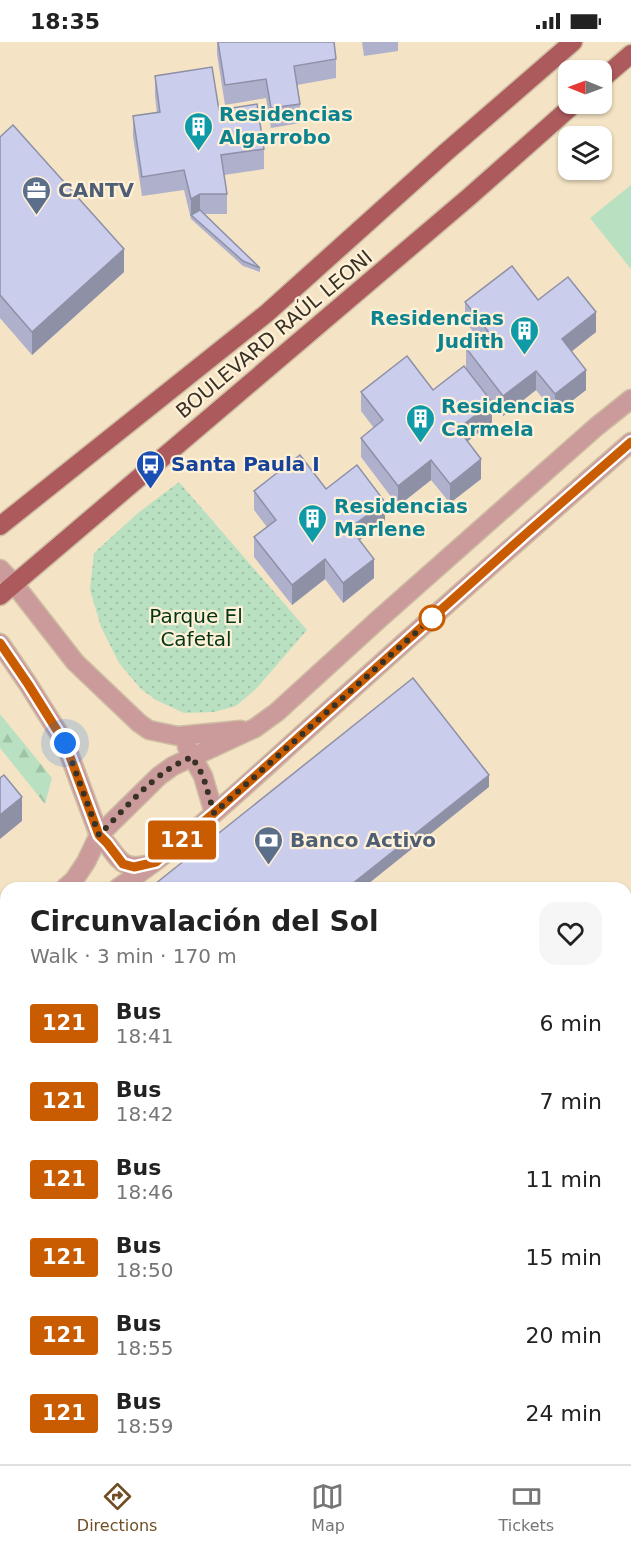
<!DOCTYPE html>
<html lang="en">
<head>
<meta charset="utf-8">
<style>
  body { margin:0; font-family:"DejaVu Sans",sans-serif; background:#f6f6f6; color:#222; height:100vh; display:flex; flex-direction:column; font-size:22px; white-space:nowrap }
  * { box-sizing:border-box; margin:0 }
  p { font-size:20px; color:#767676 }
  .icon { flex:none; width:33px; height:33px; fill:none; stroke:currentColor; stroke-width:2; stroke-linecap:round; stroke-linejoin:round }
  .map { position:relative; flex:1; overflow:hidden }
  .details { position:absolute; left:0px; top:840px; width:632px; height:582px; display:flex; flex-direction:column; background:#fff; border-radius:18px 18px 0 0; box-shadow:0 2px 4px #0004 }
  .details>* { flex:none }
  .badge { padding:0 12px; border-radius:4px; font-size:21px; line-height:39px }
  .needle { width:39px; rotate:271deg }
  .controls { position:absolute; left:558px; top:18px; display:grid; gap:12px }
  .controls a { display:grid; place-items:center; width:54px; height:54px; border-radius:12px; background:#fff; box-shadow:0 2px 4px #0004; font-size:30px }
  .you { position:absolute; width:30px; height:30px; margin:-15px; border:4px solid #fff; border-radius:50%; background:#1a73e8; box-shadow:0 0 0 9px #1a73e833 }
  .map>.badge { position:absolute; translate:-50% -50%; box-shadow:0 0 0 3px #fff }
  .round { display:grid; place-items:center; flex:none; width:63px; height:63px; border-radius:18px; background:#f6f6f6 }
  .headline { display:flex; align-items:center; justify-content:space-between; height:102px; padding:0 30px }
  h1 { font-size:28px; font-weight:700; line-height:45px }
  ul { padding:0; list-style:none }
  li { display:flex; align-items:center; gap:18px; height:78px; padding:0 30px }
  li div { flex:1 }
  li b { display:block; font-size:22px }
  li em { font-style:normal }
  li .badge { min-width:66px; font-weight:700; text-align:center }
  .status { display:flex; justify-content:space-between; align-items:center; height:42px; padding:0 30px; background:#fff; direction:ltr }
  .status svg { height:16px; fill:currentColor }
  .dock { display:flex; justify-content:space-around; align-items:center; height:84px; border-top:2px solid #e0e0e0; background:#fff; font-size:16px; color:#767676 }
  .dock a { display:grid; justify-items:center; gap:3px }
  .dock .selected { color:#6f4e25 }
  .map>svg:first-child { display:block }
  .forest { fill:url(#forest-firs) }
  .park { fill:url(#park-dots) }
  .pitch { fill:#b9e1c1 }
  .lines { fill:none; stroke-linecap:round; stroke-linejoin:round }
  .minor-casing { stroke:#cebfa4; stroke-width:21 }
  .major-casing { stroke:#cebfa4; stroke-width:21 }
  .minor { stroke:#cb9b9b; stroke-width:18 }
  .major { stroke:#ad5a5d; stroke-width:18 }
  .wall { fill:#afb0cc }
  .shaded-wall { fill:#8e90a6 }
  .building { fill:#cbcded; stroke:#8e90a6; stroke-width:1.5 }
  .line-casing { stroke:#fff; stroke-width:14 }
  .line { stroke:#c95b00; stroke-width:9 }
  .walk { stroke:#383125; stroke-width:6; stroke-dasharray:0 10.8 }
  .stop-dot { fill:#fff; stroke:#c95b00; stroke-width:3 }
  .labels { text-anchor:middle; stroke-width:4.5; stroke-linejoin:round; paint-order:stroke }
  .culture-label { font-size:20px; font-weight:bold; fill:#0d838f; stroke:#fff1d8; text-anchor:start }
  .service-label { font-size:20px; font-weight:bold; fill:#4e5e75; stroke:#fff1d8; text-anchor:start }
  .street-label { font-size:20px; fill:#383125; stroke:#fff1d8 }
  .transit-label { font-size:20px; font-weight:bold; fill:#164399; stroke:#fff1d8; text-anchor:start }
  .park-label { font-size:20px; fill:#023616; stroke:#fff1d8 }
</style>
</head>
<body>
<div class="status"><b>18:35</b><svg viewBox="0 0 49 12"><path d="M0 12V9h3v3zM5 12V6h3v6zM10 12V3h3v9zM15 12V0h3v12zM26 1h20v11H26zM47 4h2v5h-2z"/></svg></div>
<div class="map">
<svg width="631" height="1422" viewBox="0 0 631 1422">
  <defs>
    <pattern id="forest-firs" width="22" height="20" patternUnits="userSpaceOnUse" patternTransform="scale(1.5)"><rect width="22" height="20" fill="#b9e1c1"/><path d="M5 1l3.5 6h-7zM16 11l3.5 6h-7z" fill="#a0c2a6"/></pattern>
    <pattern id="park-dots" width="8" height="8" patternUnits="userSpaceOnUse" patternTransform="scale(1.5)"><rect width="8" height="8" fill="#b9e1c1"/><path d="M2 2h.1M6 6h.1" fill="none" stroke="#a0c2a6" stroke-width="1.8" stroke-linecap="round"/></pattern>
  </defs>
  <rect width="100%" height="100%" fill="#f4e3c4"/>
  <g class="forest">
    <path d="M0,672L52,736L45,762L0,706Z"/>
    <path d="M631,1311V1383L626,1389V1316Z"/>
    <path d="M506,1416H601L596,1422H499Z"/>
  </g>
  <path class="park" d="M179,440L307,588L256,647L236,664L214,670L184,671L156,658L141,647L119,621L101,585L90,548L94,511L138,471Z"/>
  <path class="pitch" d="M631,143V227L590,176Z"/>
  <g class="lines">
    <defs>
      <g id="minor">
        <path d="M0,527L15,543L75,620L139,681L149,688L178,694L241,688"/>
        <path d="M0,601L28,642L65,701L99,793C119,813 118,832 153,821"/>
        <path d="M187,705L203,734L214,771"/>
        <path d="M65,846L74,838L86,820L99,793L159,734L173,724L255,686L277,670L379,577L596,385L631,357"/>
        <path d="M118,846C190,798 253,736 317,679C421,585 526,492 631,400"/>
        <path d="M0,898L6,894"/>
        <path d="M0,933L6,928"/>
        <path d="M0,1415L9,1422"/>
        <path d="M95,1422L102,1416"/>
      </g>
      <g id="major">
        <path d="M602,37L631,12"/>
        <path d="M0,484L267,271L445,111L573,0"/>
        <path d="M0,554L469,155L574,62"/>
      </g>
    </defs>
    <use href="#minor" class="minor-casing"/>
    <use href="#major" class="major-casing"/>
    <use href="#minor" class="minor"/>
    <use href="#major" class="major"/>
  </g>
  <g class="wall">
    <path d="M217,0H334L336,17V36L297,43L300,62V81L271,86L266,56L225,63L217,12Z"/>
    <path d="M362,0H398V9L364,14Z"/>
    <path d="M155,34L219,68L264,107V127L224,133L227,152V172H205L260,226V230L243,224L191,177L184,148L142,154L133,94V74L157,71L155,54Z"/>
    <path d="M0,95L124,230L32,313L0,276Z"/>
    <path d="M538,258L596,290L572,309L586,348L555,372L536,348L503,374L466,326V306L478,296L465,279V260Z"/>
    <path d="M433,348L492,380L467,399L481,437L450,461L431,438L398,464L361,415V396L374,386L361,369V350Z"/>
    <path d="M326,447L385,479L360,498L374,536L343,561L325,537L292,563L254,515V495L267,485L254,468V449Z"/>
    <path d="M6,1182V1236L0,1227V1186Z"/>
  </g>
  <g class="shaded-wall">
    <path d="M200,152V172L191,173V177V157Z"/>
    <path d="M124,207V230L32,313V290Z"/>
    <path d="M596,270V290L562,317V297Z"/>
    <path d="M586,328V348L555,372V352Z"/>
    <path d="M536,329V348L503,374V354Z"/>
    <path d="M492,360V380L458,407V387Z"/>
    <path d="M481,417V437L450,461V442Z"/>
    <path d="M431,418V438L398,464V444Z"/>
    <path d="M385,460V479L350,505V486Z"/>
    <path d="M325,517V537L292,563V543Z"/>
    <path d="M374,517V536L343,561V541Z"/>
    <path d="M489,733V745L363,846H347Z"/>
    <path d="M22,755V779L0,797V773Z"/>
    <path d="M6,1119V1131L0,1136V1124Z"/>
  </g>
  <g class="building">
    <path d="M218,0H334L336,17L294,24L300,62L271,66L266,37L225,43Z"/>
    <path d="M212,25L219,68L257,62L264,107L221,113L227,152H200L191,157L184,128L142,135L133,74L160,70L155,34Z"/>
    <path d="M13,83L124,207L32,290L0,253V95Z"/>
    <path d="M200,168L260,226L243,219L191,173Z"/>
    <path d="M512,224L538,258L568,235L596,270L562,297L586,328L555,352L536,329L503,354L466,306L488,289L465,260Z"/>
    <path d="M407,314L433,348L464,324L492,360L458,387L481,417L450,442L431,418L398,444L361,396L383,378L361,350Z"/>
    <path d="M300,413L326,447L357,423L385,460L350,486L374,517L343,541L325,517L292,543L254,495L276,478L254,449Z"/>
    <path d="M413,636L489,733L347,846H150Z"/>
    <path d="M4,733L22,755L0,773V736Z"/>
    <path d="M6,961V1119L0,1124V966Z"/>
    <path d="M6,1182V1211L0,1203V1186Z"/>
    <path d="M631,1403V1422H616L621,1416H626V1410Z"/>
  </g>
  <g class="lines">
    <defs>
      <path id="line" d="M0,601L28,642L65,701L99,793L107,801L123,822L134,825L156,820L214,771L528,490L631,400"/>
    </defs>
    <use href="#line" class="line-casing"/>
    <use href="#line" class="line"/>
    <path class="walk" d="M65,701L99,793C127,765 154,730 192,715L203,734L214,771L440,569L432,576"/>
  </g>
  <defs>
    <symbol id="building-pin" viewBox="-11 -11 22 30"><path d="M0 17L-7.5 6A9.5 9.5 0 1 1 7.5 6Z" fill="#0f9aa8" stroke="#fff1d8"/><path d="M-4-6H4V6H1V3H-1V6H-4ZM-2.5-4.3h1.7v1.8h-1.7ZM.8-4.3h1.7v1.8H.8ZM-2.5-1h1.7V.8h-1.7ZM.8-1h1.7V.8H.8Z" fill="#fff"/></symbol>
    <symbol id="office-pin" viewBox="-11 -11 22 30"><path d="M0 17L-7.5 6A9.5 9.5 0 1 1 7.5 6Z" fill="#5c6f8a" stroke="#fff1d8"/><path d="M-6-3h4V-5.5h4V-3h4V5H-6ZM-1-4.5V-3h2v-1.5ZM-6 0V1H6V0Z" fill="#fff"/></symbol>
    <symbol id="bus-pin" viewBox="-11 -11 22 30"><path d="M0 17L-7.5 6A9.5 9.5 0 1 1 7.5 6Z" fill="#1a4fb4" stroke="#fff1d8"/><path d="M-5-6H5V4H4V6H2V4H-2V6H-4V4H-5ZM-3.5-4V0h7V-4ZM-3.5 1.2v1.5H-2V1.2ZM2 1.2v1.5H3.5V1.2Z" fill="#fff"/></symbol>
    <symbol id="bank-pin" viewBox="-11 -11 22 30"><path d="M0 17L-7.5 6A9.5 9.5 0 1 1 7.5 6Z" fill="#5c6f8a" stroke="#fff1d8"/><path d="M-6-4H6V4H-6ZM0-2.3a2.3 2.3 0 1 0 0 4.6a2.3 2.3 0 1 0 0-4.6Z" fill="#fff"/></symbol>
  </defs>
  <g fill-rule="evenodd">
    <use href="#building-pin" x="182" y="68" width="33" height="45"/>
    <use href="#office-pin" x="20" y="132" width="33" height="45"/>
    <use href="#building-pin" x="508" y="272" width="33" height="45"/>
    <use href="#building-pin" x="404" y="360" width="33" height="45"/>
    <use href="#bus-pin" x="134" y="406" width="33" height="45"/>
    <use href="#building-pin" x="296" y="460" width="33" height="45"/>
    <use href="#bank-pin" x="252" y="782" width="33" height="45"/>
  </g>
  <circle class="stop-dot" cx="432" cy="576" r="12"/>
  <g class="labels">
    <g class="culture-label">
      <text x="219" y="79">Residencias<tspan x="219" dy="23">Algarrobo</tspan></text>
      <text x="504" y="283" text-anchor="end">Residencias<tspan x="504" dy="23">Judith</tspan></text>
      <text x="441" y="371">Residencias<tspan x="441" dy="23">Carmela</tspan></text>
      <text x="334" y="471">Residencias<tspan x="334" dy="23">Marlene</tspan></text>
    </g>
    <g class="service-label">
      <text x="58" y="155">CANTV</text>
      <text x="290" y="805">Banco Activo</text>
    </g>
    <g class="street-label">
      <text transform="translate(274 292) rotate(-40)" y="7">BOULEVARD RAÚL LEONI</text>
    </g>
    <g class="transit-label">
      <text x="171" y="429">Santa Paula I</text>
    </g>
    <g class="park-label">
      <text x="196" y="581">Parque El<tspan x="196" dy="23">Cafetal</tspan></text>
    </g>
  </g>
</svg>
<div class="controls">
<a><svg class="needle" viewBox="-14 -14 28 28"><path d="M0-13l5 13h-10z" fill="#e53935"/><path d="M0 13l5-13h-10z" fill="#767676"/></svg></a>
<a><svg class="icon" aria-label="layers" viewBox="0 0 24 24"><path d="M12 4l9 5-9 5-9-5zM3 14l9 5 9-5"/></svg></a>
</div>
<div class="you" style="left:65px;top:701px"></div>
<b class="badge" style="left:182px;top:798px;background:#c95b00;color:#fff">121</b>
<section class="details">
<div class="headline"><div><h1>Circunvalación del Sol</h1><p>Walk · 3 min · 170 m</p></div><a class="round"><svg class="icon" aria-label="heart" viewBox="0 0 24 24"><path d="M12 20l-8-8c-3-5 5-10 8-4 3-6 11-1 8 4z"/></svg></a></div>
<ul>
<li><span class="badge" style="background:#c95b00;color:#fff">121</span><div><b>Bus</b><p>18:41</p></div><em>6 min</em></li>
<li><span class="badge" style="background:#c95b00;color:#fff">121</span><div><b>Bus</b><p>18:42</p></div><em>7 min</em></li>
<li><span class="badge" style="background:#c95b00;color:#fff">121</span><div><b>Bus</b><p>18:46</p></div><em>11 min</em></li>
<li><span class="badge" style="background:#c95b00;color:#fff">121</span><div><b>Bus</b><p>18:50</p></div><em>15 min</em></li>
<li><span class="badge" style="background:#c95b00;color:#fff">121</span><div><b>Bus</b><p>18:55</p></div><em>20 min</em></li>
<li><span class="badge" style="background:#c95b00;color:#fff">121</span><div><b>Bus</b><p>18:59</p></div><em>24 min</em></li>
</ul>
</section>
</div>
<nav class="dock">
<a class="selected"><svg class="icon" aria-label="directions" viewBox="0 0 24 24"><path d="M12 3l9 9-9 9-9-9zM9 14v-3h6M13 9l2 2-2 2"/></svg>Directions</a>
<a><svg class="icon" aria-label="map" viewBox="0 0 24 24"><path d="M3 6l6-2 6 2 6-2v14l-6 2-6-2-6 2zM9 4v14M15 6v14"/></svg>Map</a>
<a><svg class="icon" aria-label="tickets" viewBox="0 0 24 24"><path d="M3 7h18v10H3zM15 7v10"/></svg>Tickets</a>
</nav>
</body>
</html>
